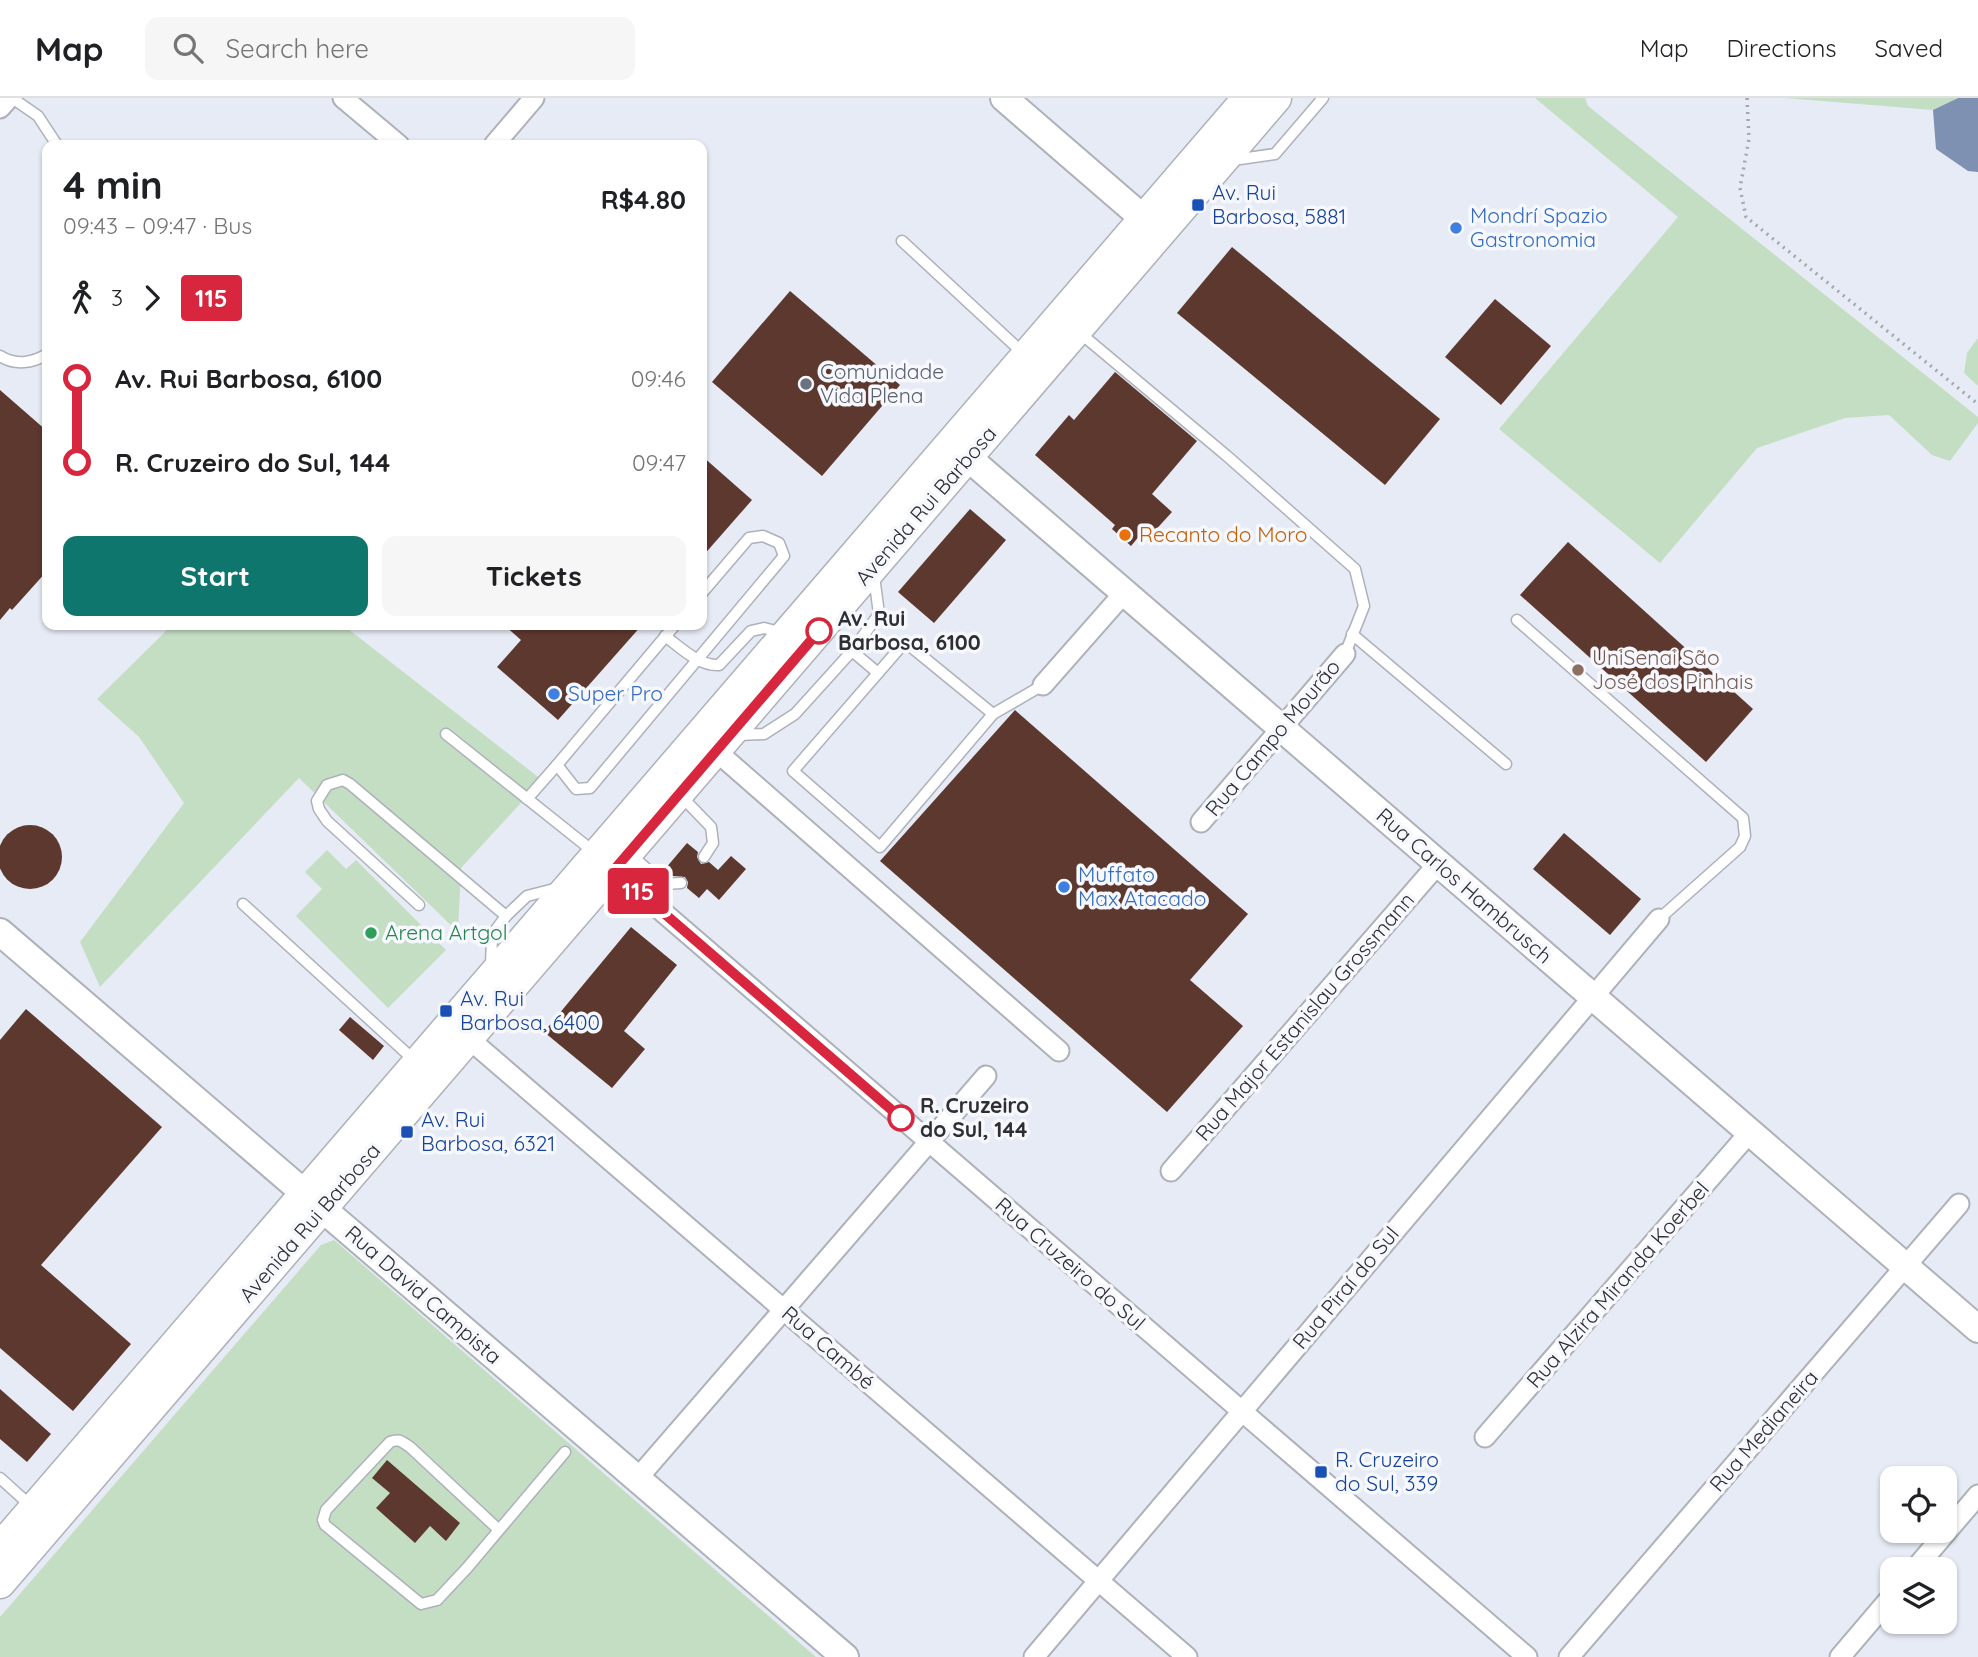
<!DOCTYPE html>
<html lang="en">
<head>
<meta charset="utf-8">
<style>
  body { margin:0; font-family:Quicksand,sans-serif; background:#f6f6f6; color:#202124; height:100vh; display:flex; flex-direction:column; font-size:26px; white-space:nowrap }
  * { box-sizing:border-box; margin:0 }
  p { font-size:23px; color:#757577 }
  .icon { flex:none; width:38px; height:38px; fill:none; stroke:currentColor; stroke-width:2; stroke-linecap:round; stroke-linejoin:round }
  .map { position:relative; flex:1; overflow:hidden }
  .side { position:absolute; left:42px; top:42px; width:665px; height:490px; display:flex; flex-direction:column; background:#fff; border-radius:14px; box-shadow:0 2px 5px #0004 }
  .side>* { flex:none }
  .badge { padding:0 14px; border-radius:5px; font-size:24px; line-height:46px }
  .buttons { position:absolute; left:1880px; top:1368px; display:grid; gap:14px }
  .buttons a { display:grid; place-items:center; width:77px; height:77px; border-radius:14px; background:#fff; box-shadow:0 2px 5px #0004; font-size:35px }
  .map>.badge { position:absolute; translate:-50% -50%; box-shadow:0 0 0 4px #fff }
  .legs { display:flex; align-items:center; gap:10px; height:77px; padding:0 21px; font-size:23px }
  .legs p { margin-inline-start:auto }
  .overview { display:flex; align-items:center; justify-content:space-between; height:119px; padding:0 21px }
  h1 { font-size:38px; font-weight:800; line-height:52px }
  .primary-button { display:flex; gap:14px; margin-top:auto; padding:14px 21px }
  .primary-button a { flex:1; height:80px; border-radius:14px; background:#0f766e; color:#fff; font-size:28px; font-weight:800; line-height:80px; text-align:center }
  .primary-button a+a { background:#f6f6f6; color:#202124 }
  ul { padding:0 21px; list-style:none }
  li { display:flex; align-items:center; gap:24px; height:84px; font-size:26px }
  li i { display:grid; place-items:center; width:10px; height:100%; margin:0 9px; background:currentColor }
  li i::after { content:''; width:18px; height:18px; margin:-9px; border:5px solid; border-radius:50%; background:#fff }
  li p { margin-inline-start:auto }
  li:first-child i { background:linear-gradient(#0000 50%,currentColor 0) }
  li:last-child i { background:linear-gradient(currentColor 50%,#0000 0) }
  header { display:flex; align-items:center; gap:42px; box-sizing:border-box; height:98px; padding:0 35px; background:#fff; border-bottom:2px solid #e0e0e0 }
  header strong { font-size:33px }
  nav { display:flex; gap:38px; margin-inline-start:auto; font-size:24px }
  .search { width:490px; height:63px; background:#f6f6f6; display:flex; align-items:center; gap:18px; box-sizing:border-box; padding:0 24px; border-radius:14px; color:#757577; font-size:26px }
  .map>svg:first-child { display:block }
  .green { fill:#c4dec3 }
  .water { fill:#7e91b3 }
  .building { fill:#5d382f }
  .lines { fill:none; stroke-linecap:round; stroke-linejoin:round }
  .lane-casing { stroke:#adb1ba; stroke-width:13 }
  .street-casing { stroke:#adb1ba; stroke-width:23 }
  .secondary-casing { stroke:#adb1ba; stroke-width:30 }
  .primary-casing { stroke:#adb1ba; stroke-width:33 }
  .path { stroke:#a4a7ae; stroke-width:3.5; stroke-dasharray:2 5; stroke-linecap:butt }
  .lane { stroke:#fff; stroke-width:10 }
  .street { stroke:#fff; stroke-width:19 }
  .secondary { stroke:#fff; stroke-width:26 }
  .primary { stroke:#fff; stroke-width:30 }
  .line-1-casing { stroke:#fff; stroke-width:16 }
  .line-1 { stroke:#d7263d; stroke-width:10 }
  .transit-dot { fill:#1a4fb4; stroke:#f6f8fe; stroke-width:2.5 }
  .shop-dot { fill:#3f7fe0; stroke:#f6f8fe; stroke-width:2.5 }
  .worship-dot { fill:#6b7280; stroke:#f6f8fe; stroke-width:2.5 }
  .food-dot { fill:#e8710a; stroke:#f6f8fe; stroke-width:2.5 }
  .stop-1-dot { fill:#fff; stroke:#d7263d; stroke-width:3.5 }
  .education-dot { fill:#8d6e63; stroke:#f6f8fe; stroke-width:2.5 }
  .leisure-dot { fill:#2e9e5b; stroke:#f6f8fe; stroke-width:2.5 }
  .labels { text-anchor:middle; stroke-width:7; stroke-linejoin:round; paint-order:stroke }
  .transit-label { font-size:21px; fill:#164399; stroke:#f6f8fe; text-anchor:start }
  .shop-label { font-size:21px; fill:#366cbe; stroke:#f6f8fe; text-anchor:start }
  .worship-label { font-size:21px; fill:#5b616d; stroke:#f6f8fe; text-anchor:start }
  .street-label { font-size:21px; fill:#2d2f32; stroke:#f6f8fe }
  .food-label { font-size:21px; fill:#c56008; stroke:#f6f8fe; text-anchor:start }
  .stop-label { font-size:21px; font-weight:bold; fill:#2d2f32; stroke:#f6f8fe; text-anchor:start }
  .education-label { font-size:21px; fill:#785e54; stroke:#f6f8fe; text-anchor:start }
  .leisure-label { font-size:21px; fill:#27864d; stroke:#f6f8fe; text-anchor:start }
</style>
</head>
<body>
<header>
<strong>Map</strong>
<div class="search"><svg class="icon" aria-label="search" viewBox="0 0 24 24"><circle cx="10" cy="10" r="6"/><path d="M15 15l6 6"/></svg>Search here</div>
<nav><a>Map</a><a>Directions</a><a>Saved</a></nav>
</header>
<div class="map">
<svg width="1978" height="1559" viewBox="0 0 1978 1559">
  <rect width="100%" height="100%" fill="#e7ebf5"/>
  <g class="green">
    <path d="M1535,0H1585L1588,8L1978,319V325L1950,363L1932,357L1889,317L1845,320L1757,350L1660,465L1499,331L1678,119Z"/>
    <path d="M1785,0H1958L1933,12Z"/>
    <path d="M1978,240V288L1964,275L1967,255Z"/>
    <path d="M172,527H343L542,682L461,770L458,834L299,680L100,889L80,844L184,705L139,639L97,601Z"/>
    <path d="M327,752L346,771L356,762L446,852L388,910L296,818L322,791L305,774Z"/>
    <path d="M334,1142L816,1559H0V1519L321,1147Z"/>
  </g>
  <path class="water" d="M1958,0H1978V74L1968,73L1936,51L1933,12Z"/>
  <g class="building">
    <path d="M1232,149L1440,321L1385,387L1177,215Z"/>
    <path d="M790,193L900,287L822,378L712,284Z"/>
    <path d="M1495,201L1551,248L1501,307L1445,259Z"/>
    <path d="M1115,274L1197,343L1152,396L1172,414L1151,437L1145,431L1131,448L1112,431L1115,427L1035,357L1069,317L1074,322Z"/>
    <path d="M0,292L47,333V473L12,512L10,510L0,522Z"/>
    <path d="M702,358L752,402L702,459Z"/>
    <path d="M970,411L1006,442L934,525L898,494Z"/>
    <path d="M1568,444L1753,611L1706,664L1520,497Z"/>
    <path d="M504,527H642L558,622L497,569L521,542Z"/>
    <path d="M1015,612L1248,816L1190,882L1243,928L1167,1014L880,763Z"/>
    <circle cx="30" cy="759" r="32"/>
    <path d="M1564,735L1641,801L1610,837L1533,771Z"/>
    <path d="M687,745L698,754L697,759L701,766L709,764L718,772L731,758L746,771L719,802L707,791L699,800L687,790L688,784L685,779L673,778L665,771Z"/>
    <path d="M631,829L677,867L624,933L645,951L612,990L544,934Z"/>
    <path d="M26,911L162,1029L41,1167L131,1246L73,1313L0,1250V942Z"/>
    <path d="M350,919L384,948L373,962L339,932Z"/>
    <path d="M0,1291L51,1336L27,1364L0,1341Z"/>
    <path d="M387,1362L460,1425L446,1443L430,1428L415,1445L376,1410L390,1395L372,1380Z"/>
  </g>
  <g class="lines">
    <defs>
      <g id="lane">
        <path d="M12,0L38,18L57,47"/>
        <path d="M1233,62L1275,56L1323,0"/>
        <path d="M902,143L1023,255"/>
        <path d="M1080,235L1227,358L1355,471L1364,508L1345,556"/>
        <path d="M0,258C15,268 33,265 47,256"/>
        <path d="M1517,522L1743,720L1745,738L1740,749L1659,821"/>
        <path d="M675,527L557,667L576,691L590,690L784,458L779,445L763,438L749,440L702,495"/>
        <path d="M1352,536L1506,666"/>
        <path d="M665,538C681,550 699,568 719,567L751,533L764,530L783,535"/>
        <path d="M852,553L878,575"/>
        <path d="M993,616L905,544L793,673L880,749L993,616L1043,587"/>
        <path d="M446,636L594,754"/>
        <path d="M737,637L764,636L795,616L852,553L879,516L874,478"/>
        <path d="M681,698L711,729L713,745L704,759"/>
        <path d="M527,701L557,667"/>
        <path d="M631,757L664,786L681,785"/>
        <path d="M243,806L414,962"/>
        <path d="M419,807L327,723L319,711L317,703L327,687L343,682L350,686L506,818"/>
        <path d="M491,870L492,837L506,818L527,798L558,790"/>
        <path d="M0,1380L31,1408"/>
        <path d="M499,1432L410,1349C402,1344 399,1340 390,1344L326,1412L323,1422L325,1427L421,1506L437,1502L467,1470L565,1354"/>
      </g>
      <g id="street">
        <path d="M343,0L399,47"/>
        <path d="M0,10L9,0"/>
        <path d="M494,47L534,0"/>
        <path d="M1043,587L1124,495"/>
        <path d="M716,653L1059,953"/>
        <path d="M1201,724L1345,556"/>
        <path d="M614,772L1527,1559"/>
        <path d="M468,940L1187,1559"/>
        <path d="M1171,1073L1438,766"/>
        <path d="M1485,1339L1750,1034"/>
        <path d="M637,1381L986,978"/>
        <path d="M1914,1472L1978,1397"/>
        <path d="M1034,1559L1659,821"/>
        <path d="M1569,1559L1959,1106"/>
        <path d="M1840,1559L1892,1498"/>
      </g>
      <g id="secondary">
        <path d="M1004,0L1144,121"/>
        <path d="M951,345L1978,1231"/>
        <path d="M0,834L845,1559"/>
      </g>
      <g id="primary">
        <path d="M0,1450L1248,0"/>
        <path d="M0,1485L1276,0"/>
      </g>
    </defs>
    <use href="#lane" class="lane-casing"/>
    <use href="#street" class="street-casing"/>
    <use href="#secondary" class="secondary-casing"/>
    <use href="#primary" class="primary-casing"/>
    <path class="path" d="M1747,0L1749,41L1740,90L1746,119L1978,306"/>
    <use href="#lane" class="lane"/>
    <use href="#street" class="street"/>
    <use href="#secondary" class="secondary"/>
    <use href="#primary" class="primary"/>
  </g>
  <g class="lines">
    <defs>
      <path id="line-1" d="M819,533L614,772L901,1020"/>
    </defs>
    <use href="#line-1" class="line-1-casing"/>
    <use href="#line-1" class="line-1"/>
  </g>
  <g class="transit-dot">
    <rect x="1191" y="100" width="14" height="14" rx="3.5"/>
    <rect x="439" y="906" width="14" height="14" rx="3.5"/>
    <rect x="400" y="1027" width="14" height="14" rx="3.5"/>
    <rect x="1314" y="1367" width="14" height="14" rx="3.5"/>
  </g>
  <g class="shop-dot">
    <circle cx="1456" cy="130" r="7"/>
    <circle cx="554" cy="596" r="7"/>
    <circle cx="1064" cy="789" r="7"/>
  </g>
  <circle class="worship-dot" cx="806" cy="286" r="7"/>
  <circle class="food-dot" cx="1125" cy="437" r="7"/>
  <g class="stop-1-dot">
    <circle cx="819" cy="533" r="12"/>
    <circle cx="901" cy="1020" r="12"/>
  </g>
  <circle class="education-dot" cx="1578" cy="572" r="7"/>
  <circle class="leisure-dot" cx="371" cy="835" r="7"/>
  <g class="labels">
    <g class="transit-label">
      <text x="1212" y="102">Av. Rui<tspan x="1212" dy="24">Barbosa, 5881</tspan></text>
      <text x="460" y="908">Av. Rui<tspan x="460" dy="24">Barbosa, 6400</tspan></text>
      <text x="421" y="1029">Av. Rui<tspan x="421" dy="24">Barbosa, 6321</tspan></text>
      <text x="1335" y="1369">R. Cruzeiro<tspan x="1335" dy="24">do Sul, 339</tspan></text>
    </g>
    <g class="shop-label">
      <text x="1470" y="125">Mondrí Spazio<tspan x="1470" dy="24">Gastronomia</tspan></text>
      <text x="568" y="603">Super Pro</text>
      <text x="1078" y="784">Muffato<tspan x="1078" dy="24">Max Atacado</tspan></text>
    </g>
    <g class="worship-label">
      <text x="820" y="281">Comunidade<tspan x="820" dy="24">Vida Plena</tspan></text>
    </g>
    <g class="street-label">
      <text transform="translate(926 408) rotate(-49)" y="7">Avenida Rui Barbosa</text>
      <text transform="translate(1273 640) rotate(-50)" y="7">Rua Campo Mourão</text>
      <text transform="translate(1464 788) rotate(41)" y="7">Rua Carlos Hambrusch</text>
      <text transform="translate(1305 919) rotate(-49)" y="7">Rua Major Estanislau Grossmann</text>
      <text transform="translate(310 1125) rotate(-49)" y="7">Avenida Rui Barbosa</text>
      <text transform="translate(1070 1166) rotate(41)" y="7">Rua Cruzeiro do Sul</text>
      <text transform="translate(1618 1187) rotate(-49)" y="7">Rua Alzira Miranda Koerbel</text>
      <text transform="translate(1346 1190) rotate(-50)" y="7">Rua Piraí do Sul</text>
      <text transform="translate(423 1197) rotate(41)" y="7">Rua David Campista</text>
      <text transform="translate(828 1250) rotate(41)" y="7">Rua Cambé</text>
      <text transform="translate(1764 1333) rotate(-49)" y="7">Rua Medianeira</text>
    </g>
    <g class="food-label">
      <text x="1139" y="444">Recanto do Moro</text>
    </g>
    <g class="stop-label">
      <text x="838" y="528">Av. Rui<tspan x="838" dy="24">Barbosa, 6100</tspan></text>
      <text x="920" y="1015">R. Cruzeiro<tspan x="920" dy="24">do Sul, 144</tspan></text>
    </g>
    <g class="education-label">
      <text x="1592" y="567">UniSenai São<tspan x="1592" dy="24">José dos Pinhais</tspan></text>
    </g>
    <g class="leisure-label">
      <text x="385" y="842">Arena Artgol</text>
    </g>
  </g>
</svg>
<div class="buttons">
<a><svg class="icon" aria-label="locate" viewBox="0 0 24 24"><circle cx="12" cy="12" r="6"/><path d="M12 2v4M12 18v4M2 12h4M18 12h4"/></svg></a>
<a><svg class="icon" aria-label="layers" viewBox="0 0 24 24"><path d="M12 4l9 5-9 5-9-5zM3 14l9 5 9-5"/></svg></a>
</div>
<b class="badge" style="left:638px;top:793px;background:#d7263d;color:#fff">115</b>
<section class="side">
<div class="overview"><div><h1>4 min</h1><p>09:43 – 09:47 · Bus</p></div><b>R$4.80</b></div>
<div class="legs"><svg class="icon" aria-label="walk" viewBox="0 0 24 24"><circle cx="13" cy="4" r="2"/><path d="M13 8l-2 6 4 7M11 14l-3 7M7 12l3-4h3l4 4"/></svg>3<svg class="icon" aria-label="forward" viewBox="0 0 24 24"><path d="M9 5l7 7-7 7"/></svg><b class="badge" style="background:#d7263d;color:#fff">115</b></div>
<ul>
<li><i style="color:#d7263d"></i><b>Av. Rui Barbosa, 6100</b><p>09:46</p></li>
<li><i style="color:#d7263d"></i><b>R. Cruzeiro do Sul, 144</b><p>09:47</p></li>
</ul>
<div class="primary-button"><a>Start</a><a>Tickets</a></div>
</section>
</div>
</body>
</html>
